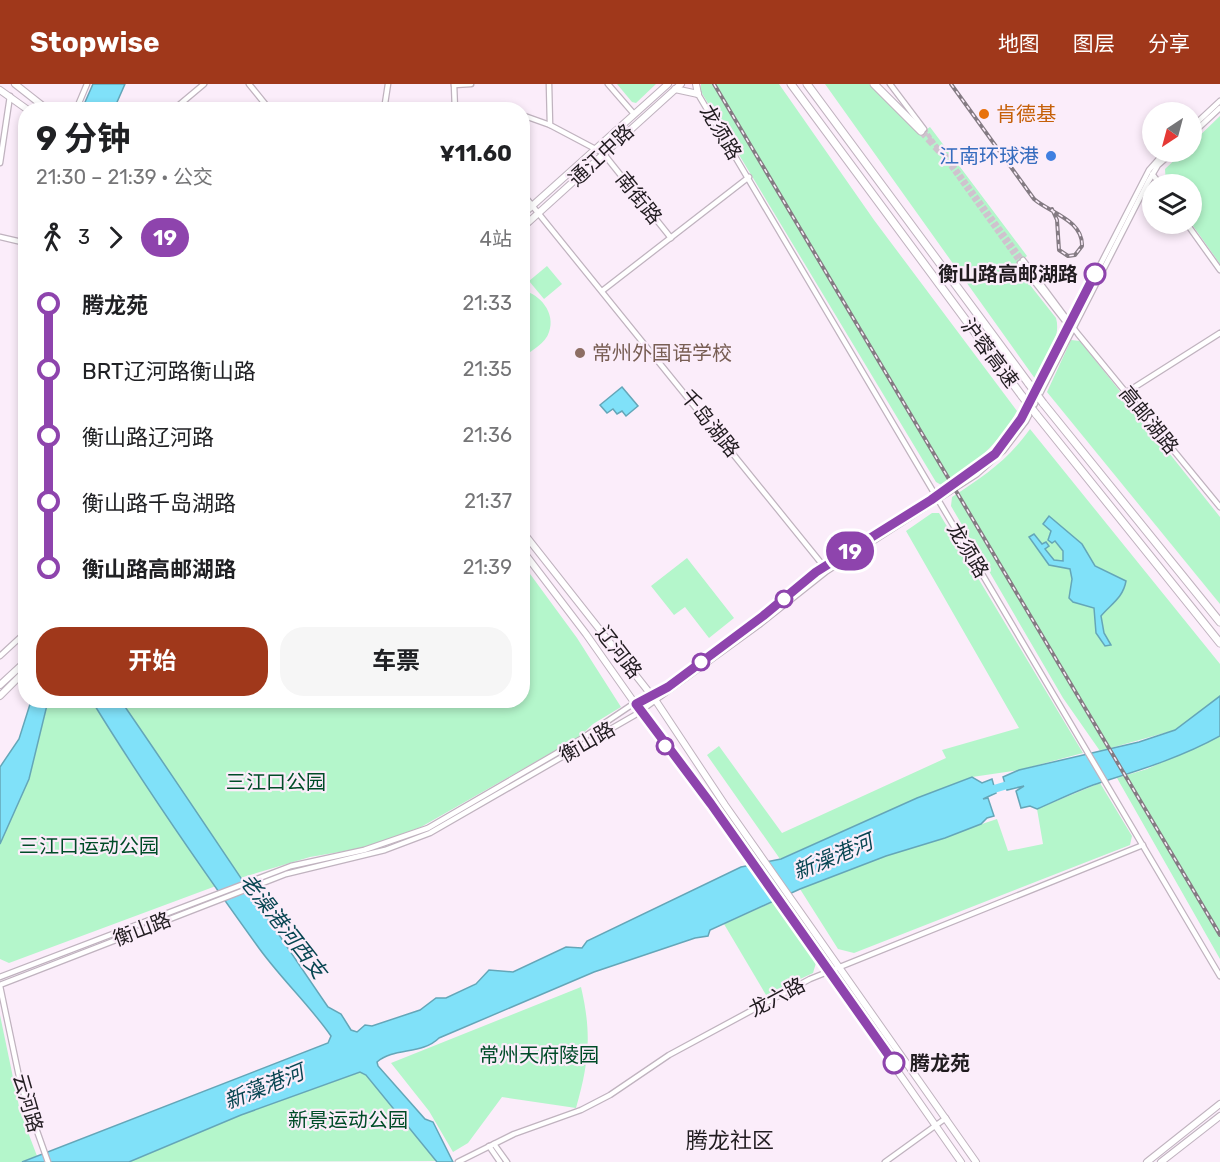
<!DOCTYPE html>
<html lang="zh">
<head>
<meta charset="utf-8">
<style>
  body { margin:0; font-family:Rubik,"Noto Sans SC",sans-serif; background:#f6f6f6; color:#202124; height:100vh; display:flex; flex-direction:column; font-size:22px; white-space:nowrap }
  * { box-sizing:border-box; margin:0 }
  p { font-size:20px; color:#757577 }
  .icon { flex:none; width:33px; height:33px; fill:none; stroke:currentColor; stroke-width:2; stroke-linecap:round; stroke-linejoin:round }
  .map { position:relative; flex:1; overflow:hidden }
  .details { position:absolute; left:18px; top:18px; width:512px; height:606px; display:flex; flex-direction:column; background:#fff; border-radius:24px; box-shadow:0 3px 9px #0003 }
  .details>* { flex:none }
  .badge { padding:0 12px; border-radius:20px; font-size:21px; line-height:39px }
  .needle { width:39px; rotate:216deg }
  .tools { position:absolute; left:1142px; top:18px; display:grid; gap:12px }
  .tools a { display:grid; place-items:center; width:60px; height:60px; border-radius:50%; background:#fff; box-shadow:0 3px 9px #0003; font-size:30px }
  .map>.badge { position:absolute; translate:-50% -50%; box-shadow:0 0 0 3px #fff }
  .legs { display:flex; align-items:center; gap:9px; height:66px; padding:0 18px; font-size:20px }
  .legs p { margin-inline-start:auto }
  .summary { display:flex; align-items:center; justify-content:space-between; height:102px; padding:0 18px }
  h1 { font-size:33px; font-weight:700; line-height:45px }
  .action { display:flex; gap:12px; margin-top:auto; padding:12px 18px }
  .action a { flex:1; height:69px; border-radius:24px; background:#a0381b; color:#fff; font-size:24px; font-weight:700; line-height:69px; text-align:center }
  .action a+a { background:#f6f6f6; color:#202124 }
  ul { padding:0 18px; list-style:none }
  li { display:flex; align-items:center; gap:21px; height:66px; font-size:22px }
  li i { display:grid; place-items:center; width:9px; height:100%; margin:0 8px; background:currentColor }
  li i::after { content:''; width:15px; height:15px; margin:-8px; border:4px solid; border-radius:50%; background:#fff }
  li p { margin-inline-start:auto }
  li:first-child i { background:linear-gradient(#0000 50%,currentColor 0) }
  li:last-child i { background:linear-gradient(currentColor 50%,#0000 0) }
  header { display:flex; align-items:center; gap:36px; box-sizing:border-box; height:84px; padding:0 30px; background:#a0381b; color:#fff }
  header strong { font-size:28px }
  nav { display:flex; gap:33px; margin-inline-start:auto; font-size:21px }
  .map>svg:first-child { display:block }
  .green { fill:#b4f6cb }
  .water { fill:#80e1f9; stroke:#64a6b8; stroke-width:1.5 }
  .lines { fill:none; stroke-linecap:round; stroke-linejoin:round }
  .river { stroke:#80e1f9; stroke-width:8 }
  .minor-tunnel { stroke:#cfc3ce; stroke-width:4.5; stroke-dasharray:4.5 2; stroke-linecap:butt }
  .highway-tunnel { stroke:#cfc3ce; stroke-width:7; stroke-dasharray:7 3.5; stroke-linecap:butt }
  .minor-casing { stroke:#c0b3bf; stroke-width:7 }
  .major-casing { stroke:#c0b3bf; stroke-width:8 }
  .highway-casing { stroke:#c0b3bf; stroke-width:9 }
  .minor { stroke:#fff; stroke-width:4.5 }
  .major { stroke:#fff; stroke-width:6 }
  .highway { stroke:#fff; stroke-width:7 }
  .rail-casing { stroke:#847b83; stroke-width:4 }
  .rail { stroke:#fbedfa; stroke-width:1.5; stroke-dasharray:4.5; stroke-linecap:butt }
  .highway-bridge-casing { stroke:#c0b3bf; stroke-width:9; stroke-linecap:butt }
  .highway-bridge { stroke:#fff; stroke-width:7 }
  .line-1-casing { stroke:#fff; stroke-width:14 }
  .line-1 { stroke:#8e44ad; stroke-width:9 }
  .food-dot { fill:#e8710a; stroke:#fbedfa; stroke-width:2 }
  .shop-dot { fill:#3f7fe0; stroke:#fbedfa; stroke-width:2 }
  .stop-1-dot { fill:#fff; stroke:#8e44ad; stroke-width:3 }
  .education-dot { fill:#8d6e63; stroke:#fbedfa; stroke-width:2 }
  .labels { text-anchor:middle; stroke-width:4.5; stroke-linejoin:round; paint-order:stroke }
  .food-label { font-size:20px; fill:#c56008; stroke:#fbedfa; text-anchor:start }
  .street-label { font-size:20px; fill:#211c20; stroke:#fbedfa }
  .shop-label { font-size:20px; fill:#366cbe; stroke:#fbedfa; text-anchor:end }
  .stop-label { font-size:20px; font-weight:bold; fill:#211c20; stroke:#fbedfa; text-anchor:end }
  .education-label { font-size:20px; fill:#785e54; stroke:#fbedfa; text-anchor:start }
  .park-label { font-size:20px; fill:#004c28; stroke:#fbedfa }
  .water-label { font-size:21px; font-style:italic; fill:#084652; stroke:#fbedfa }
  .quarter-label { font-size:22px; fill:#211c20; stroke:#fbedfa }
</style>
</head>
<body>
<header>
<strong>Stopwise</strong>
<nav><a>地图</a><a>图层</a><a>分享</a></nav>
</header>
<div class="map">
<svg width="1220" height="1078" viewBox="0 0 1220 1078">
  <rect width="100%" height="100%" fill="#fbedfa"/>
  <g class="green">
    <path d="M617,0H656L636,19L632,18Z"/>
    <path d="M701,0H779L874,136L1017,327C999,361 973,380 943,402L936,398L700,6Z"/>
    <path d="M825,0H869L920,50L930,43L1027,172L1015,182L1056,234C1062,255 1044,276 1036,296Z"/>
    <path d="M1220,32V180L1191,139V100H1166L1165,85L1183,68H1191V60Z"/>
    <path d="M547,182L562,200L544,215L529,197Z"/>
    <path d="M522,206C540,210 556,229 549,248C546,259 531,267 522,274Z"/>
    <path d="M1071,256L1080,257L1220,433V520L1047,308Z"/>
    <path d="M1030,345L1220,580V612L1175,646L1100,667L1063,614L951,422L952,413C984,392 1007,377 1030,345Z"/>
    <path d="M932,429H939L1083,669L1019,686L972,693L917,714L780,775L707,671L719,662L782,749L946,674L942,666L1019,644L906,447Z"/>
    <path d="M687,474L734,534L709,554L685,523L674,531L651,502Z"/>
    <path d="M522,479L577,554L621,623L593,640L579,653L421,743L363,764L310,773L240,794L121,617L522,616Z"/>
    <path d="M48,617H92L128,675L216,802L9,879L0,875V760L29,695Z"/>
    <path d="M1220,652V875L1117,694L1147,685Z"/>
    <path d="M1100,699L1132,752L1130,761L854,869L838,865L800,805L886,772L997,735L1008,767L1043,760L1037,725Z"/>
    <path d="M773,818L816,879L813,889L766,911L724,840Z"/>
    <path d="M581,903C592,950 589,978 576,1024L502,1013L468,1059L453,1068L429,1027L391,979Z"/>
    <path d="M0,931L20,1027L37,1072L22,1078H0Z"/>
    <path d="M360,988L366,991L437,1077L129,1078L241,1031Z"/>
  </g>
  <g class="water">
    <path d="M93,0H125L114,25H82Z"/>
    <path d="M622,303L638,322L626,332L622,327L617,330L613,325L607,329L600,321Z"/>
    <path d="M1049,432L1082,460L1095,482L1126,497C1123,514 1111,520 1101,532L1104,549L1111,561L1105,562L1096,549L1094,524L1073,518L1069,514L1072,495L1070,485L1049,481L1029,453L1034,450L1042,460L1046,458L1049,462L1045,465L1054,476L1063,477V467L1055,457L1052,459L1048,456L1051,447L1043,440Z"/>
    <path d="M1220,612V652C1182,673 1143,685 1102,698C1080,705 1058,716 1037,725L1030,722L1021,724L1016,707L1024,702L1007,706L1003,693L1019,686L1139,658L1175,646Z"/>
    <path d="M31,617H48L29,695L0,760V683L19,655Z"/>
    <path d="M92,617H121C191,718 258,821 328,923L341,930L351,946L357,948L365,941L372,942L420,926L436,914H446L476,900L489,886L513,888L566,863L582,864L587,857L741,783L781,775L917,714L972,693L982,699L992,695L996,709L983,715L988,714L994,732L987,734L981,740L945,754L886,772L800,805L710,846L708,852L695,854L594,888L439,954C422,971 394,963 377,978L378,982L425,1035L433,1038L453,1078H437L366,991L360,988L241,1031L129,1078H22L328,959L331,952C308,919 279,893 256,860C199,781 143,700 92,617Z"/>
  </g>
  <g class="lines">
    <path class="river" d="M984,708L1014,699"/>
    <g class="minor-tunnel">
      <path d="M924,45L1020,179"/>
      <path d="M945,70L1023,176"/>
    </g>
    <path class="highway-tunnel" d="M921,47L940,68"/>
    <defs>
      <g id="minor">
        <path d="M249,0L270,26"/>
        <path d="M454,0L455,26"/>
        <path d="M549,0L550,41L603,69L671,154"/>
        <path d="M608,0L634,30"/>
        <path d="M890,0L924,45"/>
        <path d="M454,1L471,0"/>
        <path d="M698,10L1220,892"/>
        <path d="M76,26L87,0"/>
        <path d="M173,26L204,0"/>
        <path d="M384,26L388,0"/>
        <path d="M522,31L550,41"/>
        <path d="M1191,44L1220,17"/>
        <path d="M1191,51L1220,24"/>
        <path d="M0,79L10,12"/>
        <path d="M1152,90L1160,100"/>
        <path d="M522,109L826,485"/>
        <path d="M1187,140L1220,186"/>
        <path d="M0,153L26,159"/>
        <path d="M1023,176L1078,250L1220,423"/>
        <path d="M1020,179L1069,242"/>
        <path d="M602,207L749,93"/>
        <path d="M1127,308L1220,249"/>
        <path d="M0,572L26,548"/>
        <path d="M0,893L291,782L364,766L428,744L581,655L630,622L668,603L755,538L816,488L977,384L995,370L1021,335L1149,86L1165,68"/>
        <path d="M0,901L286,790L385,766L430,749L635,631L759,541L827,487L977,390L1003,367L1026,337L1148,98L1158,81L1173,68"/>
        <path d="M0,902L21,1002L48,1078"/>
        <path d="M494,1060L507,1078"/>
        <path d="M489,1062L500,1078"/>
        <path d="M458,1078L514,1050L581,1026L610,1011L669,971L810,895L1143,761"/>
        <path d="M885,1078L946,1034"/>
      </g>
      <g id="major">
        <path d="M15,0L48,26"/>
        <path d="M696,0L698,10"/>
        <path d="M675,5L698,10"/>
        <path d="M0,6L28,26"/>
        <path d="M522,131L668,0"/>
        <path d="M522,144L681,0"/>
        <path d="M522,447L656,617L725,721L976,1078"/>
        <path d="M522,466L586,550L655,648L711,720L961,1078"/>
        <path d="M0,601L26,577"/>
        <path d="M0,612L26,586"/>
        <path d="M1147,1078L1220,1020"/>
        <path d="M1161,1078L1220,1032"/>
      </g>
      <g id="highway">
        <path d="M791,0L1022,312"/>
        <path d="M807,0L1029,300"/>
        <path d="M874,0L921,47"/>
        <path d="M1043,319L1220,538"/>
        <path d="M1036,330L1220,559"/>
      </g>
    </defs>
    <use href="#minor" class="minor-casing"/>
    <use href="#major" class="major-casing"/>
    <use href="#highway" class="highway-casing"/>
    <use href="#minor" class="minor"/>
    <use href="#major" class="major"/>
    <use href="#highway" class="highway"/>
    <defs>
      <g id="rail">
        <path d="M714,0L1220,851"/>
        <path d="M951,0L1034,115C1050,129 1083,136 1082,162L1075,171L1068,172L1059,166L1057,136L1052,125"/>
      </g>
    </defs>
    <use href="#rail" class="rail-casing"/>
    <use href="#rail" class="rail"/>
    <defs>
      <g id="highway-bridge">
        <path d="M1029,300L1043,319"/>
        <path d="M1022,312L1036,330"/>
      </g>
    </defs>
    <use href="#highway-bridge" class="highway-bridge-casing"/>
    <use href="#highway-bridge" class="highway-bridge"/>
  </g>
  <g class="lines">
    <defs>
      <path id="line-1" d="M894,979L711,720L636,620L668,603L763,532L816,488L931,416L995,370L1021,335L1095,190"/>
    </defs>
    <use href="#line-1" class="line-1-casing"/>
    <use href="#line-1" class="line-1"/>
  </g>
  <circle class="food-dot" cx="984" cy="30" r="6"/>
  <circle class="shop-dot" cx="1051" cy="72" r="6"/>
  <g class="stop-1-dot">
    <circle cx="1095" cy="190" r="10"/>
    <circle cx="784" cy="515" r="8"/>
    <circle cx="701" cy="578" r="8"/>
    <circle cx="665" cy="662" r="8"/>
    <circle cx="894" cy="979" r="10"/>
  </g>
  <circle class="education-dot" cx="580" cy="269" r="6"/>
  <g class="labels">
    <g class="food-label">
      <text x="996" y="37">肯德基</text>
    </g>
    <g class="street-label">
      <text transform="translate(721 48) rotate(59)" y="7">龙须路</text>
      <text transform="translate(601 71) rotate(-43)" y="7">通江中路</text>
      <text transform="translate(639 114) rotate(51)" y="7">南街路</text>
      <text transform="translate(990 269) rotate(53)" y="7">沪蓉高速</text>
      <text transform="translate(1149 336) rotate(51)" y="7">高邮湖路</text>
      <text transform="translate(710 339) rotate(51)" y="7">千岛湖路</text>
      <text transform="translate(968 466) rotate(59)" y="7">龙须路</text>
      <text transform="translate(619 568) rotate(52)" y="7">辽河路</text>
      <text transform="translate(587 658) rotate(-30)" y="7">衡山路</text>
      <text transform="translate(142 845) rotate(-21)" y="7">衡山路</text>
      <text transform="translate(777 913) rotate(-28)" y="7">龙六路</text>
      <text transform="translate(28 1019) rotate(74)" y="7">云河路</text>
    </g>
    <g class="shop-label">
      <text x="1039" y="79">江南环球港</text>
    </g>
    <g class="stop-label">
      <text x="1078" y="197">衡山路高邮湖路</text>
      <text x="910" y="986" text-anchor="start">腾龙苑</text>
    </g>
    <g class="education-label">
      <text x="592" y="276">常州外国语学校</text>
    </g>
    <g class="park-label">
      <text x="276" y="705">三江口公园</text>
      <text x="89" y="769">三江口运动公园</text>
      <text x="539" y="978">常州天府陵园</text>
      <text x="348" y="1043">新景运动公园</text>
    </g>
    <g class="water-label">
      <text transform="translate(833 773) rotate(-23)" y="7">新澡港河</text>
      <text transform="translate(283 842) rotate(52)" y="7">老澡港河西支</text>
      <text transform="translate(264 1003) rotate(-22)" y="7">新藻港河</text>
    </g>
    <g class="quarter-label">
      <text x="730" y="1064">腾龙社区</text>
    </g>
  </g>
</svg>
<div class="tools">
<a><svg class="needle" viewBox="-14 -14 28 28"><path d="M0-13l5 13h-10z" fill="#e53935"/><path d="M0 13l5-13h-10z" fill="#757577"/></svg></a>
<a><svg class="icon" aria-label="layers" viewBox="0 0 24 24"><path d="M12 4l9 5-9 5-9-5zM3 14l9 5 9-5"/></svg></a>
</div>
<b class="badge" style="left:850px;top:467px;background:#8e44ad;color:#fff">19</b>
<section class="details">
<div class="summary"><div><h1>9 分钟</h1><p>21:30 – 21:39 · 公交</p></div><b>¥11.60</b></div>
<div class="legs"><svg class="icon" aria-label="walk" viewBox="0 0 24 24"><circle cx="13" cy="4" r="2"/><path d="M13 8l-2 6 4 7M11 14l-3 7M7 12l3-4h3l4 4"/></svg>3<svg class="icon" aria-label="forward" viewBox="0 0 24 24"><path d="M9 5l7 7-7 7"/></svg><b class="badge" style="background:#8e44ad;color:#fff">19</b><p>4站</p></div>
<ul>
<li><i style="color:#8e44ad"></i><b>腾龙苑</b><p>21:33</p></li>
<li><i style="color:#8e44ad"></i><span>BRT辽河路衡山路</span><p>21:35</p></li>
<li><i style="color:#8e44ad"></i><span>衡山路辽河路</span><p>21:36</p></li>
<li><i style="color:#8e44ad"></i><span>衡山路千岛湖路</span><p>21:37</p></li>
<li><i style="color:#8e44ad"></i><b>衡山路高邮湖路</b><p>21:39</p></li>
</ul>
<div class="action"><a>开始</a><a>车票</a></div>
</section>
</div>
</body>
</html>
